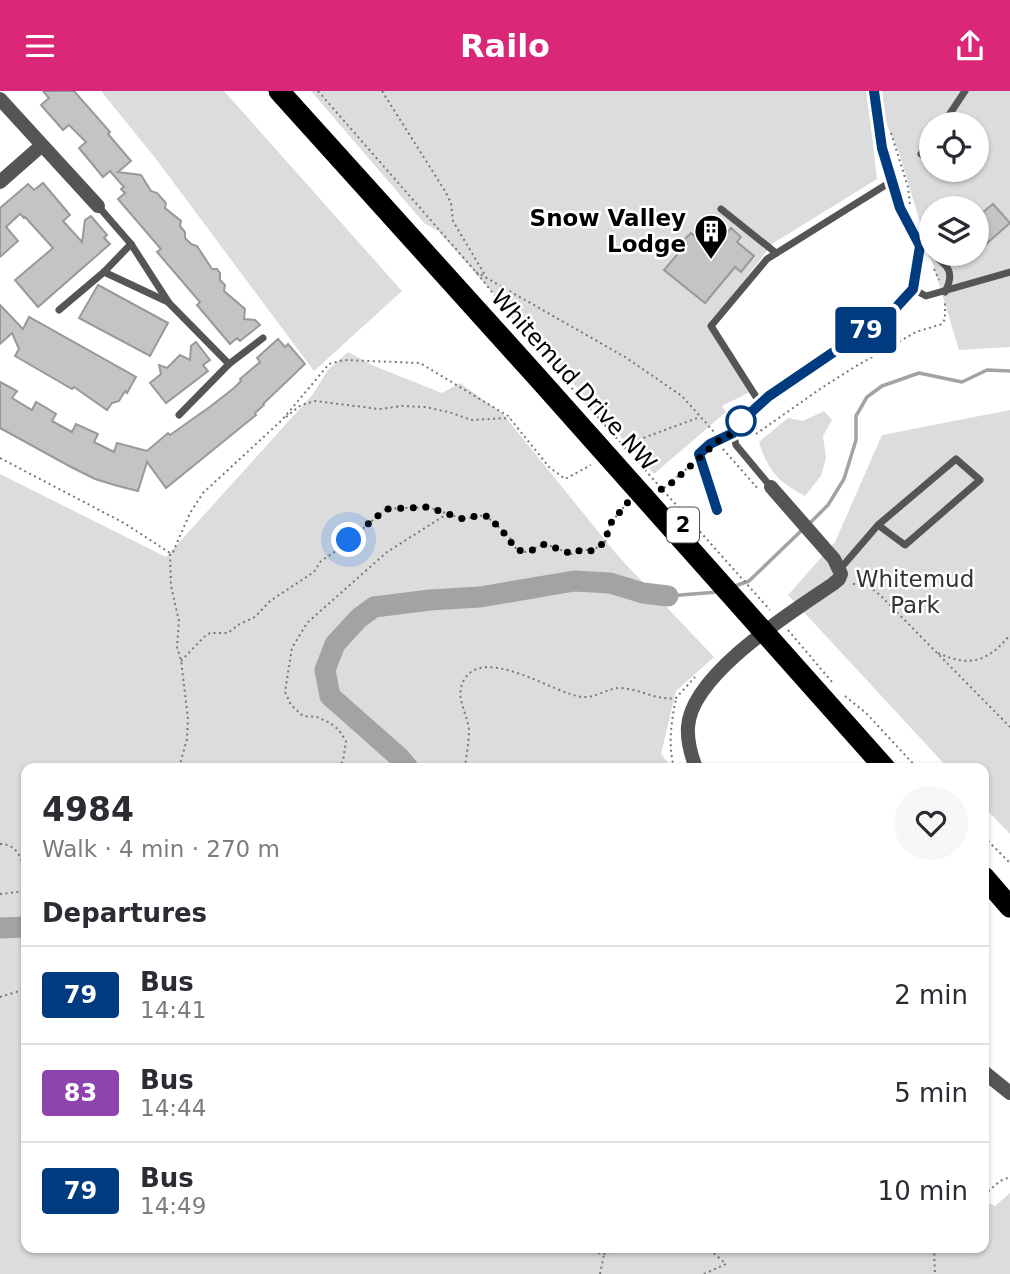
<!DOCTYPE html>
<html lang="en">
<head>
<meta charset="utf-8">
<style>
  body { margin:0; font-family:"DejaVu Sans",sans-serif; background:#f7f7f7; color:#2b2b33; height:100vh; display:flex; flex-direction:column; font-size:26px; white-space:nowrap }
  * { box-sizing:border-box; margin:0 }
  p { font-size:23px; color:#7c7c81 }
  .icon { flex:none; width:38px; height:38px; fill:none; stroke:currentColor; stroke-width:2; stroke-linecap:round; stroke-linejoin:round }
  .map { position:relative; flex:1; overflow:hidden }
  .details { position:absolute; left:21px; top:672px; width:968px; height:490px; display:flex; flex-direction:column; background:#fff; border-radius:14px; box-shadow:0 2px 5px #0004 }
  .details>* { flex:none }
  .badge { padding:0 14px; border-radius:5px; font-size:24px; line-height:46px }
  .tools { position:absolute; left:919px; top:21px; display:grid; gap:14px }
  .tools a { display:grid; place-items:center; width:70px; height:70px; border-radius:50%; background:#fff; box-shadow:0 2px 5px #0004; font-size:35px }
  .you { position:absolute; width:35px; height:35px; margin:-18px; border:5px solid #fff; border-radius:50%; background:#1a73e8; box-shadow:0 0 0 10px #1a73e833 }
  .map>.badge { position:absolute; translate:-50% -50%; box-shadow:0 0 0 4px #fff }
  h2 { padding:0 21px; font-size:26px; line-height:63px }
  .round { display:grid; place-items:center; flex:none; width:74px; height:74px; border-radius:37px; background:#f7f7f7 }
  .headline { display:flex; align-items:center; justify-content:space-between; height:119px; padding:0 21px }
  h1 { font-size:33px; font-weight:800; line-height:52px }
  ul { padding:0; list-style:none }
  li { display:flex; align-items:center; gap:21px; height:98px; padding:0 21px; border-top:2px solid #e1e1e2 }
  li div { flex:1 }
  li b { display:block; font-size:26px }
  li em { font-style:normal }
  li .badge { min-width:77px; font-weight:700; text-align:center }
  header { display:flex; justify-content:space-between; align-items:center; height:91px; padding:0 21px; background:#db2777; color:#fff; font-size:32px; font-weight:800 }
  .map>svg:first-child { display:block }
  .green { fill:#dcdcdc; fill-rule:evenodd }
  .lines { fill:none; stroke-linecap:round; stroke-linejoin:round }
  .stream { stroke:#a3a3a3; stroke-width:3.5 }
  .river { stroke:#a3a3a3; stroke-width:21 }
  .building { fill:#c4c4c4; stroke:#999; stroke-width:2 }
  .path { stroke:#777; stroke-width:2; stroke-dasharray:2 3.5; stroke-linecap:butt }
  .lane { stroke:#555; stroke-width:7 }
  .street { stroke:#555; stroke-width:14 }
  .highway { stroke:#000; stroke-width:21 }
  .line-casing { stroke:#fff; stroke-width:16 }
  .line { stroke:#003b80; stroke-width:10 }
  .walk { stroke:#000; stroke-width:7; stroke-dasharray:0 12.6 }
  .stop-dot { fill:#fff; stroke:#003b80; stroke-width:3.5 }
  .labels { text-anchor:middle; stroke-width:5; stroke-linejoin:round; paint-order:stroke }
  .shield { fill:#fff; stroke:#4c4c4c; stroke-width:2 }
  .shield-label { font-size:21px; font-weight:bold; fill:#000 }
  .poi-label { font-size:23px; font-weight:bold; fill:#000; stroke:#fff; text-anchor:end }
  .street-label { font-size:23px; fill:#000; stroke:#fff }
  .park-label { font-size:23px; fill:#333; stroke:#fff }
</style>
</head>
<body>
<header><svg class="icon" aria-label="menu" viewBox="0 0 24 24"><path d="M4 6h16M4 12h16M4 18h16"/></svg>Railo<svg class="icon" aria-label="share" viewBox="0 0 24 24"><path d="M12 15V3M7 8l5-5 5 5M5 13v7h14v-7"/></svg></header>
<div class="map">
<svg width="1010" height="1183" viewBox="0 0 1010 1183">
  <rect width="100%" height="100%" fill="#fff"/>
  <g class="green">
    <path d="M101,0H224L402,200L314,280L156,68Z"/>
    <path d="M311,0H867L877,88L772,153L710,234L750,301L722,315L726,321L654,383L438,140L424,132Z"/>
    <path d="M881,0H1010V256L959,259L899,62L885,30ZM931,33H976V79H931ZM931,117H976V163H931Z"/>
    <path d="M348,261L374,275L442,302L460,292L503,323L618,465L714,566L676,600L661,663L673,677H26V1157H984V1109L995,1115L1010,1102V1183H0V383L166,466L313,303L328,279Z"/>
    <path d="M1010,319V743L984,716V677H948L788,504L835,451L882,344Z"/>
    <path d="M824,320L832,329L823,345L826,367L821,385L805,405C778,391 768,380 759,351L788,327L803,330Z"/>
  </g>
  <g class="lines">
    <g class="stream">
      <path d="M809,433L828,414L844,388L856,349V325L867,306L882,295L919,282L962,291L987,279L1010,280"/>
      <path d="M735,495L749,490L803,438"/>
      <path d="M668,505L718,501"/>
    </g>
    <g class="river">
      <path d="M408,677L399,666L330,605L325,579L335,553L359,527L374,516L430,509L480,506L574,490L610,492L643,502L668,505"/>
      <path d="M0,837L26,836"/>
    </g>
  </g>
  <g class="building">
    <path d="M43,0H74L110,41L108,43L131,70L118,81L141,84L151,100L157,102L166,112L165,117L181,130L180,135L185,141V147L191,153L197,155L212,178H217L220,182V189L225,194L224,200L245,218L244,228L255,229L260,234L240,250L237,247L230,253L197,214L200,211L157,161L161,158L118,108L125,102L121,98L124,96L110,80L103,86L79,57L86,51L69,34L63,39L41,14L49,7Z"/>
    <path d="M43,92L70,124L63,130L82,151L85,129L91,125L107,144L104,147L110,153L38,216L15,189L53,157L25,126L24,127L20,123L6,136L18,150L0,166V117L28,93L34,99Z"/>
    <path d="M993,113L1010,132L976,162V127Z"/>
    <path d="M731,137L741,146L737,151L754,165L741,181L735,176L705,212L664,179L687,152L684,149L691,142L699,149L704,143L711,149L716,143L722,148Z"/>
    <path d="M98,194L168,232L150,265L79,227Z"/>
    <path d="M0,214L23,238L29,226L136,286L127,302L125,300L119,310L112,312L107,319L74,296L72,298L15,265L19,258L12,242L0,253Z"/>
    <path d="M278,248L285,256L288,253L305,273L263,313L264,314L255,322L256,324L166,397L147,371L138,400L118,395L95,388L71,376L0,337V291L17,300L12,307L32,319L36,311L45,316L56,323L52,330L72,341L76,333L98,343L94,351L114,361L117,352L147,360L168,342L170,344L211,315L234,297L241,290L240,288L260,271L257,267Z"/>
    <path d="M196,251L210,269L203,274L208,280L166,312L150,292L161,283L159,274L167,277L180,264L190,269L191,255Z"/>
  </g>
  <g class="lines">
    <g class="path">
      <path d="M318,0L476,181L545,267L770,519"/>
      <path d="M382,0L445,100L451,112L453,130L486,186"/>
      <path d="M891,42L908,96L910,114"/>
      <path d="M934,178L939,189"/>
      <path d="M476,181L625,266L682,305L714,341"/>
      <path d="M286,326L301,314L315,310L379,318L402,315L426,316L452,322L471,329L510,327"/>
      <path d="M756,343L820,298L853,277L916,241L942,233L945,228V211"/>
      <path d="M624,357L643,347L700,326"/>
      <path d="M723,358L759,399"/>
      <path d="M0,367L124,432L170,462L173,461L190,422L203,402L282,329L329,273L344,269L420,272L508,325L549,376L565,388L591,374"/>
      <path d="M664,397L691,374"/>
      <path d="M170,463L171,495L179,530L177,556L181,569L188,628L187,648L179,677"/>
      <path d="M853,493H866L880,504L1010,636"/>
      <path d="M788,539L832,591"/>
      <path d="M938,562C971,577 988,570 1010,544"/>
      <path d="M181,570L204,546L210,542H228L238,534L255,526L270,510L314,481L321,470L339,458L386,418L428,416L463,428L485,424L509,445L517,459L525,461L545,453L572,463L583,458L592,460L605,451L610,433L627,412"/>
      <path d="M845,605L866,622L917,677"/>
      <path d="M338,677L343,670L346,650L339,639L330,632L317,626L303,625L291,614L285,601L292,557L307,532L387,461L447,423"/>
      <path d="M465,677C466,665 469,653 469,640C468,622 454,607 464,589C484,553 556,604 583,606C595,607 606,598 619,597C639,597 656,610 676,607L695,586"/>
      <path d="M674,677C668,654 671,631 676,608"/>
      <path d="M984,746L1010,772"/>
      <path d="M0,753C19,753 23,771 26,787"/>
      <path d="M0,803L26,800"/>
      <path d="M0,906L26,898"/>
      <path d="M984,1104L1000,1090L1010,1086"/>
      <path d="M571,1157L604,1163L625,1157H644"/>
      <path d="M934,1157L935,1183"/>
      <path d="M600,1183L604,1163"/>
      <path d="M704,1183L726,1173L708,1157"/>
    </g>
    <g class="lane">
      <path d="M943,33L965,0"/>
      <path d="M921,63L931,49"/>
      <path d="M98,115L131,153L169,212L229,273"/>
      <path d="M721,118L776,162"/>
      <path d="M932,163C949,175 955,182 945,201"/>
      <path d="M104,181L168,211"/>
      <path d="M913,198L926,205L1010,181"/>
      <path d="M59,219L104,181L131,153"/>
      <path d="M760,312L711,235L767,168L892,90"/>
      <path d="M179,324L229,273L263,247"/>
      <path d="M771,396L736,354L733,342L735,335L769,305L891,222L913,198L920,155L900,117L882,57L874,0"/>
      <path d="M717,419L699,363L710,353L733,342"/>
      <path d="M840,478L878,434L956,368L980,389L905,454L878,434"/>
    </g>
    <g class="street">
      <path d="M0,8L98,115"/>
      <path d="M0,91L41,55"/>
      <path d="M696,677C691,664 687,651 688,636C691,583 792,521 833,493L839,488L841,483L834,468L771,396"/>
      <path d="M984,981L1010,1002"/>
    </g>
    <g class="highway">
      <path d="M279,0L538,287L885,677"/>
      <path d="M984,786L1010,816"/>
    </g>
  </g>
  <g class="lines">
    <defs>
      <path id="line" d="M717,419L699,363L710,353L733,342L736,335L769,305L891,222L913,198L920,155L900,117L882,57L874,0"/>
    </defs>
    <use href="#line" class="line-casing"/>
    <use href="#line" class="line"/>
    <path class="walk" d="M349,449L386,418L428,416L463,428L480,424L490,426L502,441L509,445L512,454L521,460H530L545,453L572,463L583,458L592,460L605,451L610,433L633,405L666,397L718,350L733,342L736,335L741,330"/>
  </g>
  <defs>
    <symbol id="building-pin" viewBox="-11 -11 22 30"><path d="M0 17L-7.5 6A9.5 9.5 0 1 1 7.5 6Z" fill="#000" stroke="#fff"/><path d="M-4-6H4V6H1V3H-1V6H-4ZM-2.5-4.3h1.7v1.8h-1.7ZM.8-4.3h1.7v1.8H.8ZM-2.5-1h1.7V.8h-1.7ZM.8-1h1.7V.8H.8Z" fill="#fff"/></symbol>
  </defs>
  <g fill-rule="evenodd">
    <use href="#building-pin" x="692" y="121" width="38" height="52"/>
  </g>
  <circle class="stop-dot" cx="741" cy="330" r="14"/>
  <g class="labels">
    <rect class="shield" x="667" y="416.5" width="32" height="35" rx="5"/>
    <g class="shield-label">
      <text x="683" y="441">2</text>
    </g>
    <g class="poi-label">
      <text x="686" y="135">Snow Valley<tspan x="686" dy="26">Lodge</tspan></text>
    </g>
    <g class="street-label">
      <text transform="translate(574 289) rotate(48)" y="8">Whitemud Drive NW</text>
    </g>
    <g class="park-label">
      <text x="915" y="496">Whitemud<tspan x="915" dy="26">Park</tspan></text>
    </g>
  </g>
</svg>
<div class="tools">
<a><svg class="icon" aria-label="locate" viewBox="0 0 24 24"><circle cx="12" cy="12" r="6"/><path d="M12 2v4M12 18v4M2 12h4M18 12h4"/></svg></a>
<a><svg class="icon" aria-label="layers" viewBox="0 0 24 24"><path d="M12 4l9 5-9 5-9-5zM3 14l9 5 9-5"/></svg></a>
</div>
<div class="you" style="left:349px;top:449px"></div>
<b class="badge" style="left:866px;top:239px;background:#003b80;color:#fff">79</b>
<section class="details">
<div class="headline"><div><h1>4984</h1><p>Walk · 4 min · 270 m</p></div><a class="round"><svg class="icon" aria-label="heart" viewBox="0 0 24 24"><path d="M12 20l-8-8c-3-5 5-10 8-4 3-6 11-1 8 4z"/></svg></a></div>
<h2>Departures</h2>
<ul>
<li><span class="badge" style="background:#003b80;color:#fff">79</span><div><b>Bus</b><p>14:41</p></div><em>2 min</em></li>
<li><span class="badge" style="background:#8e44ad;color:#fff">83</span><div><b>Bus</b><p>14:44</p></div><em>5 min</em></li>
<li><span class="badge" style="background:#003b80;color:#fff">79</span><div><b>Bus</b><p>14:49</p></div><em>10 min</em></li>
</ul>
</section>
</div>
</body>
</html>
